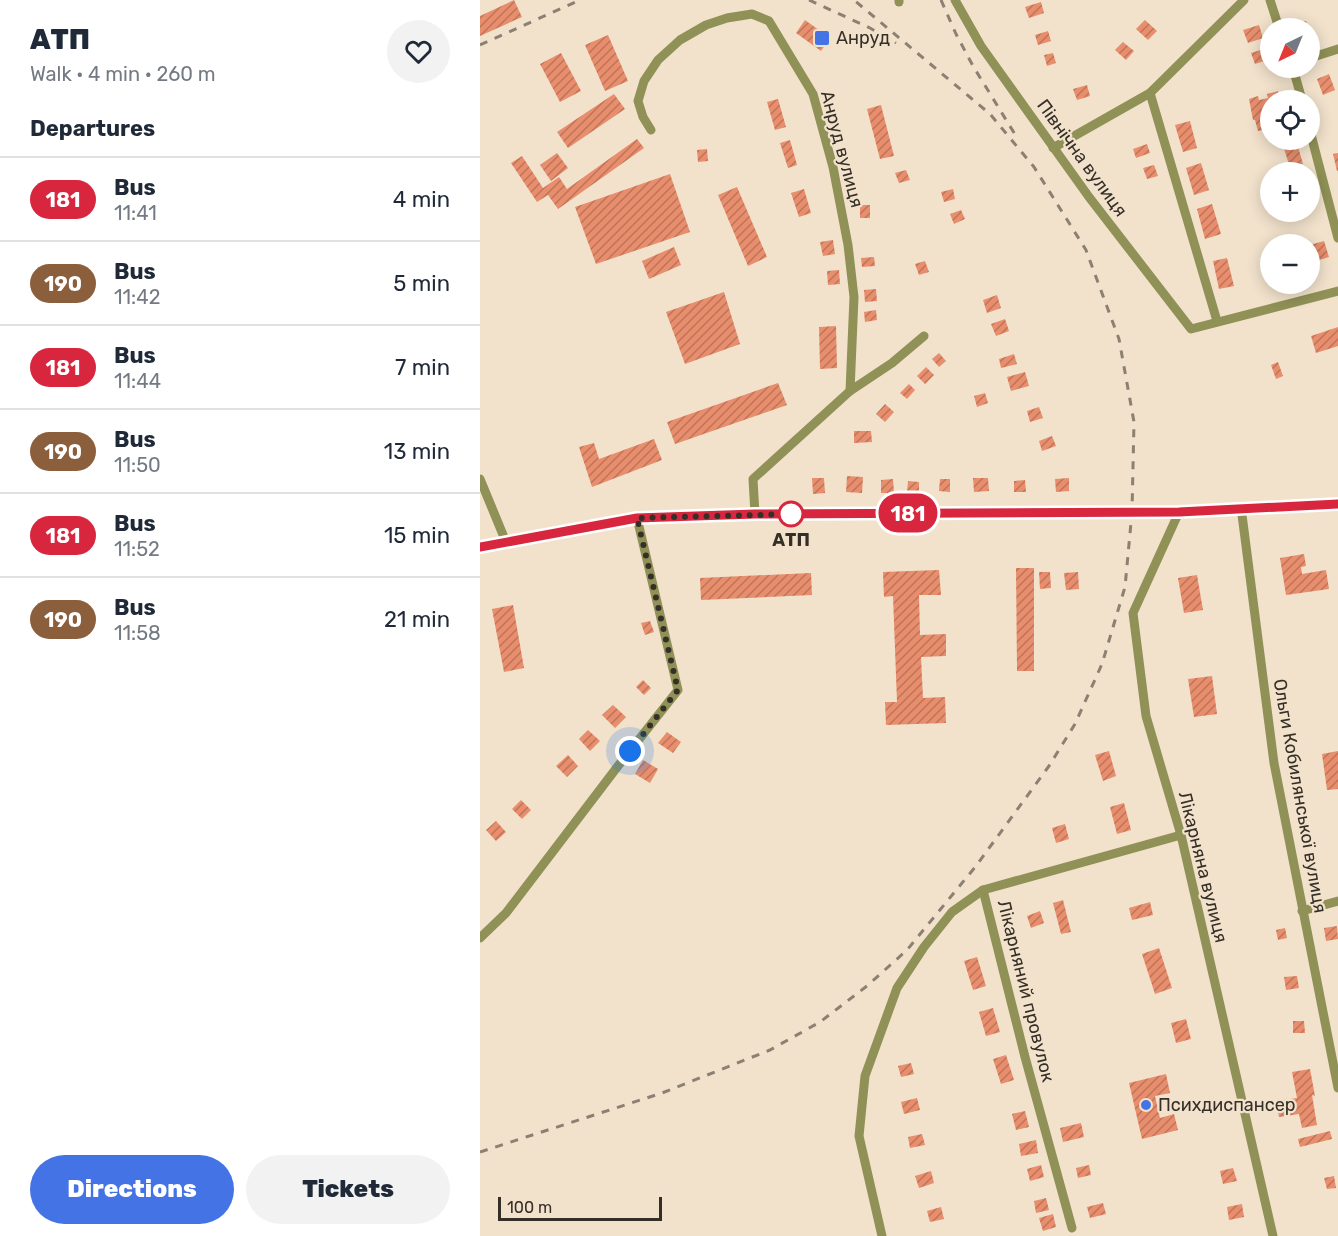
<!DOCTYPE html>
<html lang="en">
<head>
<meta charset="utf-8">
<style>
  body { margin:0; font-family:Rubik,sans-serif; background:#f2f2f3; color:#1f2937; height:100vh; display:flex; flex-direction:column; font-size:22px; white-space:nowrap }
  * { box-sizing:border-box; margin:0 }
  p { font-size:20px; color:#747a83 }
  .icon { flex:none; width:33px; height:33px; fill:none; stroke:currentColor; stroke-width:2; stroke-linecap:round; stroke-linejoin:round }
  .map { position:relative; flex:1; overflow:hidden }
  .panel { display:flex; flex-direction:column; background:#fff; width:480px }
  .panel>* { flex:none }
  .badge { padding:0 12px; border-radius:20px; font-size:21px; line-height:39px }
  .needle { width:39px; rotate:223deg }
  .buttons { position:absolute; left:780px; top:18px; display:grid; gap:12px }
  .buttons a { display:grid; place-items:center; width:60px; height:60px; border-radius:50%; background:#fff; box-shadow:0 3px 15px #0003; font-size:30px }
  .scale { position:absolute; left:18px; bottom:15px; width:164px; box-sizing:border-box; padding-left:6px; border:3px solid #352f27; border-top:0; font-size:16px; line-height:21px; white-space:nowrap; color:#352f27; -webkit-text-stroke:4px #f2e2cc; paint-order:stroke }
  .you { position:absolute; width:30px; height:30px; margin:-15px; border:4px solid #fff; border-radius:50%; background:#1a73e8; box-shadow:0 0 0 9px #1a73e833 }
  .map>.badge { position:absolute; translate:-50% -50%; box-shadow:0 0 0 3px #fff }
  h2 { padding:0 30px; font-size:22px; line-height:54px }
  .round { display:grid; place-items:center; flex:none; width:63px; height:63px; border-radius:32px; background:#f2f2f3 }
  .head { display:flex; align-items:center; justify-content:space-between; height:102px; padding:0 30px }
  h1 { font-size:28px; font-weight:800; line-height:45px }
  .action { display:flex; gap:12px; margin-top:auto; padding:12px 30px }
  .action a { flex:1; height:69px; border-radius:36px; background:#4473e5; color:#fff; font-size:24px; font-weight:800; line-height:69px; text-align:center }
  .action a+a { background:#f2f2f3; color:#1f2937 }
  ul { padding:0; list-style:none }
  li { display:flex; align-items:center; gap:18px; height:84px; padding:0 30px; border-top:2px solid #e0e1e3 }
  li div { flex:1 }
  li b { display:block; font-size:22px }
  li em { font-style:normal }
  li .badge { min-width:66px; font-weight:700; text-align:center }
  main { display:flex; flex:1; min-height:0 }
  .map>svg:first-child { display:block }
  .building { fill:url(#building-hatch) }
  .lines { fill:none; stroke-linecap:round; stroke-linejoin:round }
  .street { stroke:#8f9156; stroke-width:9 }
  .rail { stroke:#8b8072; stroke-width:3; stroke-dasharray:8 8; stroke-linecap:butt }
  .line-casing { stroke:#fff; stroke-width:14 }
  .line { stroke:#d7263d; stroke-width:9 }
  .walk { stroke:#352f27; stroke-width:6; stroke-dasharray:0 10.8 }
  .poi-dot { fill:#4473e5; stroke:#f2e2cc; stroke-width:2 }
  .stop-dot { fill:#fff; stroke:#d7263d; stroke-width:3 }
  .labels { text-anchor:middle; stroke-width:4.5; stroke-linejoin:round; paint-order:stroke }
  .poi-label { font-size:18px; fill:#352f27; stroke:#f2e2cc; text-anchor:start }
  .street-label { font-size:18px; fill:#352f27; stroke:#f2e2cc }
  .stop-label { font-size:18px; font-weight:bold; fill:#352f27; stroke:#f2e2cc }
</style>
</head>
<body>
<main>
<section class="panel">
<div class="head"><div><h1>АТП</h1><p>Walk · 4 min · 260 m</p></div><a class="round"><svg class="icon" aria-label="heart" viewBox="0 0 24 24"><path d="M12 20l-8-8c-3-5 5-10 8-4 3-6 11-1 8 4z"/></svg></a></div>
<h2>Departures</h2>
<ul>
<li><span class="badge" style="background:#d7263d;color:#fff">181</span><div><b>Bus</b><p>11:41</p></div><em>4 min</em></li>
<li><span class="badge" style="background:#8b5e3c;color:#fff">190</span><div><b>Bus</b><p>11:42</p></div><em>5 min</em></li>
<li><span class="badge" style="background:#d7263d;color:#fff">181</span><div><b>Bus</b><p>11:44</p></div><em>7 min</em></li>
<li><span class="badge" style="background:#8b5e3c;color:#fff">190</span><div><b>Bus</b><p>11:50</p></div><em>13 min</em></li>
<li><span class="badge" style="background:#d7263d;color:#fff">181</span><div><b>Bus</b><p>11:52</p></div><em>15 min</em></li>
<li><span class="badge" style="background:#8b5e3c;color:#fff">190</span><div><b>Bus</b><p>11:58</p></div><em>21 min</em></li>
</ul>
<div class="action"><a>Directions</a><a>Tickets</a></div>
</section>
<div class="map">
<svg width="858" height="1236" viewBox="0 0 858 1236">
  <defs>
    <pattern id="building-hatch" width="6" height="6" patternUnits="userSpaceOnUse" patternTransform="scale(1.5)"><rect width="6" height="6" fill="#e88e6d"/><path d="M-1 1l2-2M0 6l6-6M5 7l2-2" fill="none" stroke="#bd745a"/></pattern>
  </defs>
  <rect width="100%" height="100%" fill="#f2e2cc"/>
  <g class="building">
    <path d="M34,0L42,17L0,36V16Z"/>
    <path d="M561,2L564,13L549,18L545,7Z"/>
    <path d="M325,20L350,38L341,51L316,33Z"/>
    <path d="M665,20L677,31L668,40L656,29Z"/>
    <path d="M826,21L829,28H813L812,26Z"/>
    <path d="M779,25L783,38L768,43L763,30Z"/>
    <path d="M568,31L571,41L558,45L555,35Z"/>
    <path d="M128,35L148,81L125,91L105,45Z"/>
    <path d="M643,42L654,51L646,60L635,50Z"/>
    <path d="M787,48L790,59L775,64L771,53Z"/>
    <path d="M81,53L101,91L80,102L60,64Z"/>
    <path d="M573,53L576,63L567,66L564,55Z"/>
    <path d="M849,74L855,90L843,95L837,79Z"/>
    <path d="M607,85L610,96L597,100L593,89Z"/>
    <path d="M798,91L799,94L801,93L803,100H790V115L784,117L788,129L778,131L775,120H773L769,99L778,96L779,100L784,99L788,98L787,94Z"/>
    <path d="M134,94L145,109L88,148L77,132Z"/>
    <path d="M298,99L306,127L295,130L287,102Z"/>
    <path d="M401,105L414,156L400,159L387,109Z"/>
    <path d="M710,121L717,148L703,152L695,125Z"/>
    <path d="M157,139L164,148L78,209L68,195L57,202L31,163L42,156L63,188L79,177L87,189Z"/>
    <path d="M310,140L317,165L308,168L300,143Z"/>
    <path d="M811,140H816L823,164L810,168L802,142Z"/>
    <path d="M667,144L670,153L656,158L653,149Z"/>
    <path d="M227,149L228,161L218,162L217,150Z"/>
    <path d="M77,153L88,168L71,181L60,165Z"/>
    <path d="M858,153V171H857L853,154Z"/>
    <path d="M721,163L729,190L714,195L706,168Z"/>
    <path d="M674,165L678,176L667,179L663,168Z"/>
    <path d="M426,170L430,180L419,183L415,173Z"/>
    <path d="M190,174L210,232L116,264L95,207Z"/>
    <path d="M257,187L287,257L268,266L238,195Z"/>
    <path d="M324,189L331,213L319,217L311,193Z"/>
    <path d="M376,189L378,199L369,201L367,190Z"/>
    <path d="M473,189L475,199L464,202L461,192Z"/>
    <path d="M830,194L834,208L830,209Z"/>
    <path d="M732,204L741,234L725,239L717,209Z"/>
    <rect x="380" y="205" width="10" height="13"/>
    <path d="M481,210L485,219L474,224L470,214Z"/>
    <path d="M353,240L355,254L343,256L340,242Z"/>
    <path d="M844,241L849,257L830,263V245Z"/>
    <path d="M194,247L201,265L169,279L162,261Z"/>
    <path d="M394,257L395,266L382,267L381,258Z"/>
    <path d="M747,258L754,286L739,289L733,261Z"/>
    <path d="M445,261L449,272L439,275L435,264Z"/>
    <path d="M359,270L360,284L348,285L347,271Z"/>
    <path d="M396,289L397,301L385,302L384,290Z"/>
    <path d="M244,292L260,344L205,364L186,312Z"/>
    <path d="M517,295L521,308L507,313L503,300Z"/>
    <path d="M396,310L397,320L385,322L384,312Z"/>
    <path d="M525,319L529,331L516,336L511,324Z"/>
    <path d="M356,326L357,368L340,369L339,327Z"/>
    <path d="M858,327V346L836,353L831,336Z"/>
    <path d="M459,353L466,361L459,367L452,359Z"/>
    <path d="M534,354L537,364L521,368L519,359Z"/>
    <path d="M798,362L803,376L796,379L791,365Z"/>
    <path d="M446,367L454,375L445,384L437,376Z"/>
    <path d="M545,372L549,386L531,391L527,377Z"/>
    <path d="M298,383L307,405L195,444L187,422Z"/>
    <path d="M429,384L435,390L427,399L420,393Z"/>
    <path d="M505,393L508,403L497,407L494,396Z"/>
    <path d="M405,404L414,412L405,422L396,414Z"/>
    <path d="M559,407L563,418L550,422L547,411Z"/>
    <path d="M374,431H391L392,442L374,443Z"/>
    <path d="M572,436L576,446L562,451L559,441Z"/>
    <path d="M174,439L182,460L112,487L99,447L114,443L119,459Z"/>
    <path d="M367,476L383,477L382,493L366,492Z"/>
    <path d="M332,478H344L345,493L333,494Z"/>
    <path d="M493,478H508L509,491L494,492Z"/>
    <path d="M589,478V491L576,492L575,479Z"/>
    <path d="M413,479L414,493H401V480Z"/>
    <path d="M460,479H470V492L459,491Z"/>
    <path d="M545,480L546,492H534V481Z"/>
    <path d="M428,481L439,482V493L427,492Z"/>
    <path d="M824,554L826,566L821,567L822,574L846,570L849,589L806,595L800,558Z"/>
    <path d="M536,568H554V671H537Z"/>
    <path d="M459,570L461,595H439L440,635L466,634V656L441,657L443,698L465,697L466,723L406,725L405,702H417L413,596L404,597L403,572Z"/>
    <path d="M559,572H570L571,588L560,589Z"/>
    <path d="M598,572L599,589L586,590L584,573Z"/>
    <path d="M331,573L332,595L221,600L220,578Z"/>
    <path d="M717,575L723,610L704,613L698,578Z"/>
    <path d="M33,605L44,668L24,672L12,609Z"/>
    <path d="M170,621L174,632L165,635L161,623Z"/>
    <path d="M732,676L737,714L714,717L708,679Z"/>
    <path d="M163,680L171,688L164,695L156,687Z"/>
    <path d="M133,705L146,717L135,728L122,715Z"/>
    <path d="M108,730L120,741L110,751L99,739Z"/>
    <path d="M187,732L201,742L193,753L178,743Z"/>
    <path d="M629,751L636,776L623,781L615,755Z"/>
    <path d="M858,751V789L847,790L842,754Z"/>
    <path d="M88,755L98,766L87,777L76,766Z"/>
    <path d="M163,760L178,769L170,783L155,774Z"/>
    <path d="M41,800L51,810L42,819L32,809Z"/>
    <path d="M644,803L651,830L637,834L630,807Z"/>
    <path d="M16,821L26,832L16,841L6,830Z"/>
    <path d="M585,824L589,839L576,843L572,828Z"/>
    <path d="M583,900L591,932L581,934L573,903Z"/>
    <path d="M670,902L673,915L652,920L649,908Z"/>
    <path d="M560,911L564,923L551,928L547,916Z"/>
    <path d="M857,926L858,939L846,941L844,928Z"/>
    <path d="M805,928L807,938L798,940L796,930Z"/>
    <path d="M679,948L692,988L675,994L662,954Z"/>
    <path d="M497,957L506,986L493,990L484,961Z"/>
    <path d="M817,976L819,988L806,990L804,977Z"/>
    <path d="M513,1008L520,1032L506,1036L499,1012Z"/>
    <path d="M706,1019L711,1039L696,1043L691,1023Z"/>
    <path d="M813,1021H824L825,1033H813Z"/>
    <path d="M526,1055L534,1080L521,1084L513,1059Z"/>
    <path d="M431,1063L434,1074L421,1077L418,1066Z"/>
    <path d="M830,1069L835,1096L832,1095L837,1125L822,1128L819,1114L799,1117L796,1101L817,1098L812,1072Z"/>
    <path d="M686,1074L690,1093L675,1096L680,1118L694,1114L698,1130L662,1139L649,1083Z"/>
    <path d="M437,1098L440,1110L424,1114L421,1102Z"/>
    <path d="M545,1111L549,1127L536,1130L532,1114Z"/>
    <path d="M601,1123L604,1137L583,1142L580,1128Z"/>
    <path d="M850,1131L852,1139L820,1147L818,1139Z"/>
    <path d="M442,1134L445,1145L430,1148L428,1137Z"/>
    <path d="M556,1140L558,1153L541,1156L539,1144Z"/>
    <path d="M561,1165L564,1177L550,1181L547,1169Z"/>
    <path d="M609,1165L611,1175L598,1178L596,1168Z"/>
    <path d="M753,1168L757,1181L743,1184L740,1171Z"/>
    <path d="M451,1171L454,1183L439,1188L435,1176Z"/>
    <path d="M854,1176L856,1188L847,1189L844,1178Z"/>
    <path d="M566,1198L569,1210L556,1213L554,1201Z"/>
    <path d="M623,1203L626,1214L610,1218L607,1207Z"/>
    <path d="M762,1204L764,1217L749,1220L747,1207Z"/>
    <path d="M461,1207L464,1219L450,1222L447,1211Z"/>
    <path d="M573,1214L576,1227L563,1231L559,1218Z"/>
  </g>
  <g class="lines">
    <g class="street">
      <path d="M475,0L501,46L609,197L711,329L858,291"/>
      <path d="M790,0L799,28"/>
      <path d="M419,2V0"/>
      <path d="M830,58L858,49"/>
      <path d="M813,68L822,100"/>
      <path d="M670,93L737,321"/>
      <path d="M171,130L163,117L158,101L164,81L178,60L200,40L226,25L247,18L272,14L289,21L333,94L353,167L368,245L374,297L370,391"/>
      <path d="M830,131L858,238"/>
      <path d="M573,148L670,93L764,0"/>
      <path d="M0,479L26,542"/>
      <path d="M761,507L794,763L858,1088"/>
      <path d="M699,512L653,613L666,716L701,835L793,1236"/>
      <path d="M275,514L273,479L370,391L412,363L444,336"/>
      <path d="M0,547L157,518L275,514L699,512L761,507L858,504"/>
      <path d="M822,911L858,901"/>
      <path d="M0,938L26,913L138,766L198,690L157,518"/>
      <path d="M592,1228L545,1057L503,890L701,835"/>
      <path d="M402,1236L379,1136L385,1076L417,988L444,947L472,912L503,890"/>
    </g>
    <g class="rail">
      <path d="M329,0L390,28L416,43"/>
      <path d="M461,0L476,34L493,66L536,136"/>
      <path d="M0,45L100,0"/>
      <path d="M0,1152L182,1093L290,1050L340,1022L387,986L427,950L496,866L569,766L595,724L622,664L645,587L652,512L654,422L639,339L606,250L554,167L510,114L374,0"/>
    </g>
  </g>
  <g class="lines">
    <defs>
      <path id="line" d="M0,547L157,518L275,514L699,512L858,504"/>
    </defs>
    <use href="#line" class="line-casing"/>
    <use href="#line" class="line"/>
    <path class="walk" d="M150,751L198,690L157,518L316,514H311"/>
  </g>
  <g class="poi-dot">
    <rect x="334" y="30" width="16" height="16" rx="3"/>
    <circle cx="666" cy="1105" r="6"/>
  </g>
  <circle class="stop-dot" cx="311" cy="514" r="12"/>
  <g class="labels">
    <g class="poi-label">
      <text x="356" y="44">Анруд</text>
      <text x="678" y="1111">Психдиспансер</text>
    </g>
    <g class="street-label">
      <text transform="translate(362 149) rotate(75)" y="6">Анруд вулиця</text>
      <text transform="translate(602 158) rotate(54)" y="6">Північна вулиця</text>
      <text transform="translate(820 796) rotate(80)" y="6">Ольги Кобилянської вулиця</text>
      <text transform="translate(723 867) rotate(76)" y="6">Лікарняна вулиця</text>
      <text transform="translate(546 991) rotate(76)" y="6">Лікарняний провулок</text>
    </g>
    <g class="stop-label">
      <text x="311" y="546">АТП</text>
    </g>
  </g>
</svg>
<div class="buttons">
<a><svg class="needle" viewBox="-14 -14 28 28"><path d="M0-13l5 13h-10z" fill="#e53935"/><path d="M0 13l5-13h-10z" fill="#747a83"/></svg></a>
<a><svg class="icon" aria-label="locate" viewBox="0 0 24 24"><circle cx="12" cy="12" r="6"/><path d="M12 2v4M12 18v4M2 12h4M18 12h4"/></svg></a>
<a>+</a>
<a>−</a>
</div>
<div class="scale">100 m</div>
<div class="you" style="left:150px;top:751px"></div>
<b class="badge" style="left:428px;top:513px;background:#d7263d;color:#fff">181</b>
</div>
</main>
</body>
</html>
